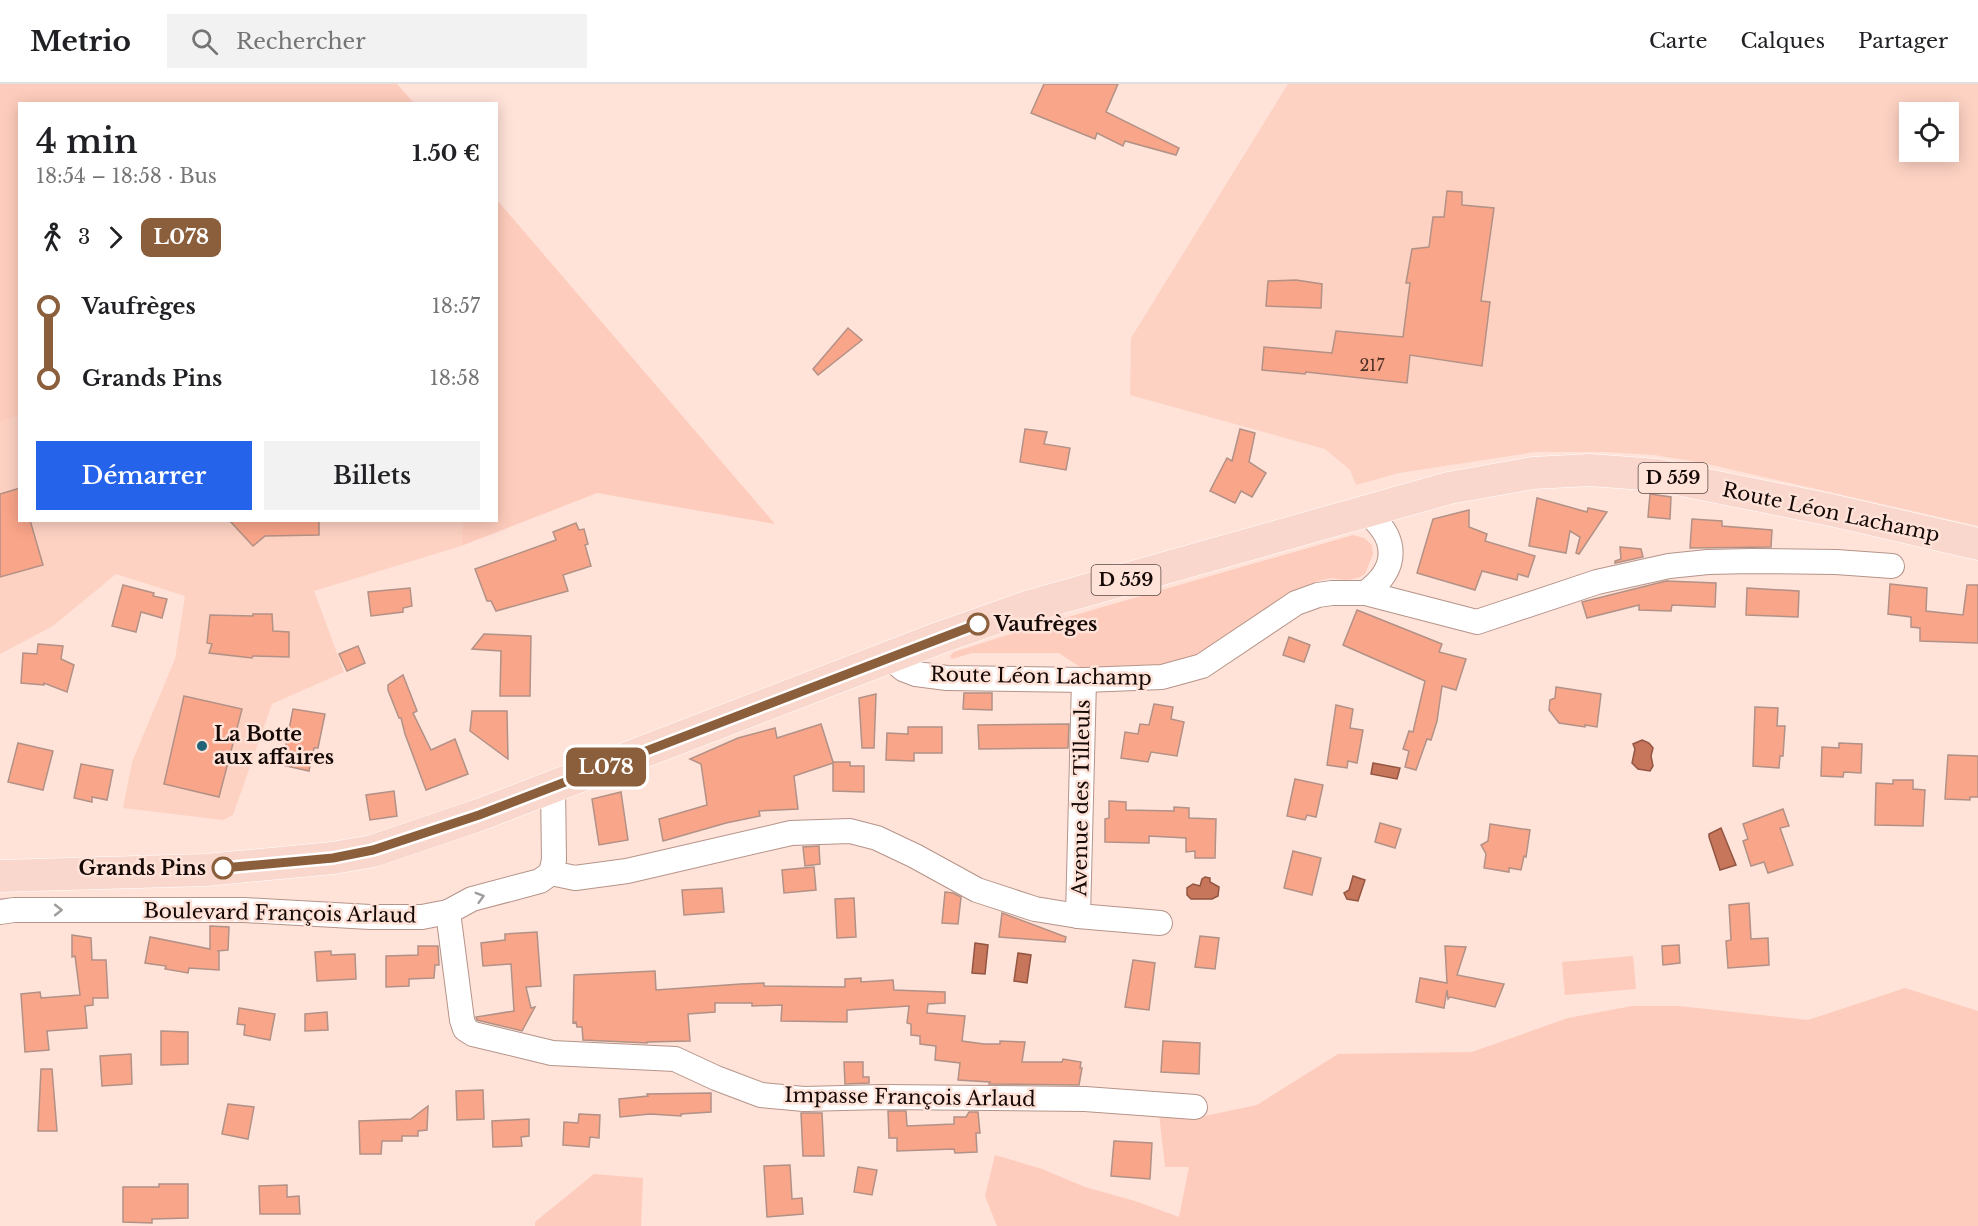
<!DOCTYPE html>
<html lang="fr">
<head>
<meta charset="utf-8">
<style>
  body { margin:0; font-family:"Libre Baskerville",serif; background:#f2f2f2; color:#202124; height:100vh; display:flex; flex-direction:column; font-size:22px; white-space:nowrap }
  * { box-sizing:border-box; margin:0 }
  p { font-size:20px; color:#757577 }
  .icon { flex:none; width:33px; height:33px; fill:none; stroke:currentColor; stroke-width:2; stroke-linecap:round; stroke-linejoin:round }
  .map { position:relative; flex:1; overflow:hidden }
  .side { position:absolute; left:18px; top:18px; width:480px; height:420px; display:flex; flex-direction:column; background:#fff; border-radius:0px; box-shadow:0 3px 15px #0003 }
  .side>* { flex:none }
  .badge { padding:0 12px; border-radius:9px; font-size:21px; line-height:39px }
  .tools { position:absolute; left:1899px; top:18px; display:grid; gap:12px }
  .tools a { display:grid; place-items:center; width:60px; height:60px; border-radius:0px; background:#fff; box-shadow:0 3px 15px #0003; font-size:30px }
  .map>.badge { position:absolute; translate:-50% -50%; box-shadow:0 0 0 3px #fff }
  .legs { display:flex; align-items:center; gap:9px; height:66px; padding:0 18px; font-size:20px }
  .legs p { margin-inline-start:auto }
  .headline { display:flex; align-items:center; justify-content:space-between; height:102px; padding:0 18px }
  h1 { font-size:33px; font-weight:600; line-height:45px }
  .cta { display:flex; gap:12px; margin-top:auto; padding:12px 18px }
  .cta a { flex:1; height:69px; border-radius:0px; background:#2563eb; color:#fff; font-size:24px; font-weight:600; line-height:69px; text-align:center }
  .cta a+a { background:#f2f2f2; color:#202124 }
  ul { padding:0 18px; list-style:none }
  li { display:flex; align-items:center; gap:21px; height:72px; font-size:22px }
  li i { display:grid; place-items:center; width:9px; height:100%; margin:0 8px; background:currentColor }
  li i::after { content:''; width:15px; height:15px; margin:-8px; border:4px solid; border-radius:50%; background:#fff }
  li p { margin-inline-start:auto }
  li:first-child i { background:linear-gradient(#0000 50%,currentColor 0) }
  li:last-child i { background:linear-gradient(currentColor 50%,#0000 0) }
  header { display:flex; align-items:center; gap:36px; box-sizing:border-box; height:84px; padding:0 30px; background:#fff; border-bottom:2px solid #e0e0e0 }
  header strong { font-size:28px }
  nav { display:flex; gap:33px; margin-inline-start:auto; font-size:21px }
  .search { width:420px; height:54px; background:#f2f2f2; display:flex; align-items:center; gap:15px; box-sizing:border-box; padding:0 21px; border-radius:0px; color:#757577; font-size:22px }
  .map>svg:first-child { display:block }
  .built { fill:#fdd2c3; fill-rule:evenodd }
  .green { fill:#feccbc }
  .water { fill:#c7765c; stroke:#925542; stroke-width:1.5 }
  .building { fill:#f9a589; stroke:#b29186; stroke-width:1.5 }
  .lines { fill:none; stroke-linecap:round; stroke-linejoin:round }
  .minor-casing { stroke:#b59489; stroke-width:26 }
  .major-casing { stroke:#fff; stroke-width:33 }
  .minor { stroke:#fff; stroke-width:24 }
  .major { stroke:#f9d7cc; stroke-width:32 }
  .oneway { stroke:#a19d9b }
  .line-1-casing { stroke:#fff; stroke-width:14 }
  .line-1 { stroke:#8b5e3c; stroke-width:9 }
  .stop-1-dot { fill:#fff; stroke:#8b5e3c; stroke-width:3 }
  .poi-dot { fill:#206476; stroke:#ffe2d8; stroke-width:2 }
  .labels { text-anchor:middle; stroke-width:5; stroke-linejoin:round; paint-order:stroke }
  .number-label { font-size:16px; fill:#4e3027 }
  .shield { fill:#ffe2d8; stroke:#5b4a45; stroke-width:1.5 }
  .shield-label { font-size:18px; font-weight:bold; fill:#150906 }
  .street-label { font-size:20px; fill:#150906; stroke:#ffe2d8 }
  .stop-label { font-size:20px; font-weight:bold; fill:#150906; stroke:#ffe2d8; text-anchor:start }
  .poi-label { font-size:20px; font-weight:bold; fill:#150906; stroke:#ffe2d8; text-anchor:start }
</style>
</head>
<body>
<header>
<strong>Metrio</strong>
<div class="search"><svg class="icon" aria-label="search" viewBox="0 0 24 24"><circle cx="10" cy="10" r="6"/><path d="M15 15l6 6"/></svg>Rechercher</div>
<nav><a>Carte</a><a>Calques</a><a>Partager</a></nav>
</header>
<div class="map">
<svg width="1978" height="1142" viewBox="0 0 1978 1142">
  <rect width="100%" height="100%" fill="#ffe2d8"/>
  <g class="built">
    <path d="M1288,0H1978V442L1703,379L1654,371L1604,368H1535L1399,389L1356,401L1350,386L1325,365L1130,311L1131,254ZM1910,28H1948V68H1910Z"/>
    <path d="M19,330L20,436L463,437L461,462L314,507L344,588L272,620L233,731L223,736L123,724L132,678L175,575L185,512L116,490L53,542L0,570V339Z"/>
  </g>
  <g class="green">
    <path d="M0,0H397L414,19L20,20L19,330L0,339Z"/>
    <path d="M497,116L775,440L597,409L461,462L463,437L496,436Z"/>
    <path d="M1353,451L1364,454L1372,461L1373,470L1365,490L1358,494L1346,496L1331,494L1318,497L1296,507L1198,571L1156,583L1128,584L1080,583L1059,569H972L952,575L950,572L954,568L1030,544Z"/>
    <path d="M1633,872L1636,905L1565,911L1562,878Z"/>
    <path d="M1905,904L1978,927V1142H997L985,1112L995,1071L1042,1085L1085,1103L1135,1117L1179,1133L1189,1083H1165L1159,1030L1195,1034L1257,1021L1338,970L1472,968L1568,934L1632,922H1679L1808,936Z"/>
    <path d="M594,1090L643,1094L641,1142H535V1138Z"/>
  </g>
  <g class="water">
    <path d="M1642,656L1649,659L1653,664L1651,672L1653,682L1650,687L1638,685L1632,679L1635,665L1633,660Z"/>
    <path d="M1373,679L1400,684L1397,695L1371,690Z"/>
    <path d="M1721,744L1736,781L1720,786L1709,753V750Z"/>
    <path d="M1353,792L1365,796L1358,817L1347,815L1344,809L1349,806Z"/>
    <path d="M1205,793L1210,794V798L1219,803L1218,812L1212,815H1191L1187,811V804L1193,800L1200,802L1202,795Z"/>
    <path d="M975,859L988,861L985,890L972,889Z"/>
    <path d="M1018,869L1031,871L1027,899L1014,897Z"/>
  </g>
  <g class="building">
    <path d="M1044,0H1118L1106,28L1179,64L1176,71L1125,57L1123,62L1097,49L1095,55L1031,29Z"/>
    <path d="M1447,107L1462,108V121L1494,124L1481,217L1490,218L1482,282L1410,271L1407,299L1306,288L1305,290L1262,286L1264,263L1332,269L1336,247L1403,253L1410,199H1406L1412,165L1429,163L1433,133H1444Z"/>
    <path d="M1296,196L1322,200L1321,224L1266,222L1268,197Z"/>
    <path d="M848,244L862,256L818,291L813,285Z"/>
    <path d="M1025,345L1047,348L1044,360L1070,364L1066,386L1020,378Z"/>
    <path d="M1240,345L1255,349L1249,378L1266,389L1252,413L1241,407L1235,419L1210,407L1227,374L1232,377Z"/>
    <path d="M20,404V436H30L43,481L0,493V410Z"/>
    <path d="M1650,410L1671,413L1670,435L1648,433Z"/>
    <path d="M1537,414L1587,428L1588,424L1607,428L1579,470L1576,469L1580,453L1570,447L1566,469L1529,462Z"/>
    <path d="M1469,426V443L1487,450L1485,457L1535,472L1528,493L1518,490L1517,496L1482,487L1475,506L1417,489L1433,435Z"/>
    <path d="M1692,435L1722,437V442L1772,446L1771,463L1690,464Z"/>
    <path d="M229,436H319V451L265,452L253,462Z"/>
    <path d="M576,439L579,446L584,445L588,460L585,461L591,482L563,491L568,507L496,527L491,517H487L475,485L556,456L553,448Z"/>
    <path d="M1620,463L1641,465L1643,473L1615,479V477L1621,475Z"/>
    <path d="M1666,497L1716,499L1715,523L1672,521L1671,527L1639,526V521L1587,534L1582,518Z"/>
    <path d="M1890,500L1927,504L1926,527L1963,531L1967,501H1978V559L1920,557V544L1911,543V533L1888,530Z"/>
    <path d="M123,501L154,509L153,512L167,515L162,534L141,528L136,548L112,542Z"/>
    <path d="M410,504L412,522L403,524V528L371,532L368,508Z"/>
    <path d="M1747,504L1799,507L1798,533L1746,531Z"/>
    <path d="M1357,526L1442,560L1439,568L1466,575L1456,606L1442,602L1437,637L1431,656L1427,655L1416,686L1405,683L1409,667L1403,665L1409,647L1413,648L1425,597L1343,561Z"/>
    <path d="M253,530H272L273,547L289,548V573L253,572L252,574L209,569L212,560L207,559L210,531L253,532Z"/>
    <path d="M484,550L531,552L530,612H500L501,567L472,565Z"/>
    <path d="M1289,553L1310,561L1304,578L1283,571Z"/>
    <path d="M38,560L63,562L61,575L74,581L67,608L44,599V601L21,599L23,569L37,570Z"/>
    <path d="M358,562L365,579L347,587L339,570Z"/>
    <path d="M403,591L417,627L413,629L431,666L455,655L468,690L426,706L405,650L401,634H399L388,606V601Z"/>
    <path d="M1556,603L1601,610L1597,643L1585,641V643L1559,639L1549,626L1550,616L1555,614Z"/>
    <path d="M964,609H992V626L963,625Z"/>
    <path d="M876,610L874,664H862L859,614Z"/>
    <path d="M184,612L242,625L219,713L164,700Z"/>
    <path d="M1154,620L1173,623L1171,635L1184,638L1177,672L1151,668L1148,678L1121,674L1125,648L1138,650L1140,640L1149,641Z"/>
    <path d="M1336,621L1353,625L1350,644L1363,646L1357,679L1348,677L1347,684L1327,681Z"/>
    <path d="M1755,623L1778,624L1777,642H1785L1783,672H1780L1779,684L1753,682Z"/>
    <path d="M293,625L325,630L318,664H314L309,687L282,681Z"/>
    <path d="M472,627H507L508,675L470,647Z"/>
    <path d="M821,640L833,678H850V682H864V708L833,707V679L794,692L798,725L759,727L760,732L726,739L663,757L659,735L707,721L701,680L690,675L738,654L775,644L777,654Z"/>
    <path d="M1069,640L1068,664L979,665L978,641Z"/>
    <path d="M908,643H942V669H914V677L886,676L887,649L908,650Z"/>
    <path d="M18,659L53,667L43,706L8,698Z"/>
    <path d="M1839,659L1862,660L1861,689L1844,688L1843,693L1821,692L1822,663L1839,664Z"/>
    <path d="M1948,671L1978,672V713H1970V716L1945,715Z"/>
    <path d="M81,680L113,686L107,716L92,713V718L74,714Z"/>
    <path d="M1295,695L1323,701L1316,733L1307,731L1305,736L1287,732Z"/>
    <path d="M1893,696H1913V705L1925,706L1923,742L1875,741L1876,699L1893,700Z"/>
    <path d="M394,707L397,732L370,736L366,711Z"/>
    <path d="M621,708L628,756L599,761L592,715Z"/>
    <path d="M1109,717L1126,718V726L1174,727V723L1189,724V734L1216,735L1215,774H1195V767L1186,768V754L1149,752V759L1105,758V735L1109,734Z"/>
    <path d="M1783,725L1789,742L1780,744L1793,781L1768,789L1764,778L1751,782L1743,757L1748,755L1743,740Z"/>
    <path d="M1380,739L1401,745L1395,764L1375,758Z"/>
    <path d="M1490,740L1530,746L1526,773L1524,772L1521,786L1509,784V788L1484,784L1486,770L1481,761L1488,757Z"/>
    <path d="M819,762L820,780L805,782L803,763Z"/>
    <path d="M1293,767L1321,774L1312,811L1284,804Z"/>
    <path d="M814,783L816,806L784,809L782,786Z"/>
    <path d="M722,804L724,828L684,831L682,806Z"/>
    <path d="M945,808L953,809L961,813L958,840L942,839Z"/>
    <path d="M854,814L856,853L837,854L835,815Z"/>
    <path d="M1749,819L1751,855L1768,854L1769,881L1728,884L1726,857L1731,856L1729,821Z"/>
    <path d="M1002,829L1066,853L1065,858L999,853Z"/>
    <path d="M210,842L229,843L228,866L217,867H219V886L189,884L188,889L165,885L166,882L145,879L150,853L210,865Z"/>
    <path d="M537,848L541,902L526,903L531,924L535,923L522,947L477,936L476,933L514,927L511,880L483,882L481,859L505,856V850Z"/>
    <path d="M72,851L91,854L92,876H106L108,914H93V921L85,922L87,944L47,947L49,966L25,968L21,910L40,908L41,914L80,911L75,872L72,873Z"/>
    <path d="M1200,852L1219,854L1215,885L1195,883Z"/>
    <path d="M1679,861L1680,879L1663,881L1662,862Z"/>
    <path d="M418,862H438L439,881H435L434,894L409,895V902L386,903V872L418,871Z"/>
    <path d="M1445,862L1466,863L1457,891L1504,900L1495,923L1450,913L1448,915L1447,906L1444,924L1416,918L1420,894L1447,899Z"/>
    <path d="M331,867V871L355,870L356,895L317,897L315,868Z"/>
    <path d="M1133,876L1155,879L1149,926L1125,923Z"/>
    <path d="M655,887L656,906L741,900L764,899V902L845,903V895L861,894V898L893,896L894,906L945,908V919L928,920L927,929L965,932L962,957L984,960H1000V957L1025,958L1022,978H1062L1063,975L1081,978L1080,984H1082L1079,1001L989,1000L990,998L958,996L960,979L935,976L936,962L920,960V952L911,951V940L907,939L909,922L847,926V938L781,937L782,921L752,922V919H715V928L688,930L690,957L647,958V959L583,956L582,943H577L576,938L573,939L574,891Z"/>
    <path d="M239,924L275,930L270,956L244,951L245,941L237,940Z"/>
    <path d="M327,928L328,946L305,947V930Z"/>
    <path d="M161,947L188,948V980L161,981Z"/>
    <path d="M1163,957L1200,959L1199,990L1161,988Z"/>
    <path d="M131,970L132,1000L102,1002L100,972Z"/>
    <path d="M844,978H863V993H869V999L845,1000Z"/>
    <path d="M41,985H52L57,1047H38Z"/>
    <path d="M483,1006L484,1035L457,1036L456,1007Z"/>
    <path d="M711,1009V1028L681,1030V1032L650,1030L620,1033L619,1015L648,1012L647,1010Z"/>
    <path d="M228,1020L254,1023L248,1055L222,1050Z"/>
    <path d="M428,1022L427,1046L418,1047V1052H402V1057H382L381,1070H360L359,1037L411,1035Z"/>
    <path d="M888,1027H906L907,1042L954,1040V1033H966L969,1028H978L980,1049H976L977,1068L955,1069L954,1065L897,1067V1054H889Z"/>
    <path d="M801,1029H822L824,1072H803Z"/>
    <path d="M579,1030L600,1031L599,1054L590,1053L589,1063L563,1061L564,1038L578,1039Z"/>
    <path d="M529,1035V1052L521,1053L522,1062L493,1063L492,1037Z"/>
    <path d="M1114,1057L1152,1059L1150,1095L1111,1092Z"/>
    <path d="M790,1081L792,1115L802,1114L803,1130L767,1133L764,1082Z"/>
    <path d="M858,1083L877,1086L872,1111L854,1108Z"/>
    <path d="M159,1100H188V1134L152,1135V1139L123,1138V1103H159Z"/>
    <path d="M287,1101V1113L299,1112L300,1130H260L259,1102Z"/>
  </g>
  <g class="lines">
    <defs>
      <g id="minor">
        <path d="M1365,509C1399,485 1399,454 1366,428"/>
        <path d="M889,573L903,585L916,590L947,594L1084,596L1162,593L1202,582L1296,519L1318,511L1332,509H1365L1477,538L1597,498L1669,482L1708,478L1751,477L1836,478L1892,482"/>
        <path d="M551,789L575,794L627,787L791,749L850,747L877,754L915,772L977,806L1035,825L1078,832L1160,839"/>
        <path d="M0,828L14,826H244L370,833H422L448,828L472,815L540,797L551,789L554,776L553,703"/>
        <path d="M448,828L462,936L465,945L473,950L552,969L675,975L716,994L761,1011L804,1015L882,1013L1085,1015L1195,1023"/>
        <path d="M1078,832L1084,596"/>
      </g>
      <path id="major" d="M0,792L206,786L333,774L373,767L479,731L939,554L1027,523L1449,404L1533,389L1590,386L1657,391L1831,426L1978,460"/>
    </defs>
    <use href="#minor" class="minor-casing"/>
    <use href="#major" class="major-casing"/>
    <use href="#minor" class="minor"/>
    <use href="#major" class="major"/>
  </g>
  <defs><path id="oneway-chevron" d="M-2-3.5L2.5 0L-2 3.5" fill="none" stroke-width="1.6" stroke-linecap="round" stroke-linejoin="round" transform="scale(1.5)"/></defs>
  <g class="oneway">
    <use href="#oneway-chevron" transform="translate(480 813) rotate(-16)"/>
    <use href="#oneway-chevron" transform="translate(58 826)"/>
  </g>
  <g class="lines">
    <defs>
      <path id="line-1" d="M223,784L333,774L373,766L479,731L978,540"/>
    </defs>
    <use href="#line-1" class="line-1-casing"/>
    <use href="#line-1" class="line-1"/>
  </g>
  <g class="stop-1-dot">
    <circle cx="978" cy="540" r="10"/>
    <circle cx="223" cy="784" r="10"/>
  </g>
  <circle class="poi-dot" cx="202" cy="662" r="6"/>
  <g class="labels">
    <g class="number-label">
      <text x="1372" y="287">217</text>
    </g>
    <g class="shield">
      <rect x="1638.5" y="379" width="69" height="30" rx="4.5"/>
      <rect x="1091.5" y="481" width="69" height="30" rx="4.5"/>
    </g>
    <g class="shield-label">
      <text x="1673" y="400">D 559</text>
      <text x="1126" y="502">D 559</text>
    </g>
    <g class="street-label">
      <text transform="translate(1831 428) rotate(12)" y="7">Route Léon Lachamp</text>
      <text transform="translate(1041 592) rotate(1)" y="7">Route Léon Lachamp</text>
      <text transform="translate(1081 714) rotate(-89)" y="7">Avenue des Tilleuls</text>
      <text transform="translate(280 829) rotate(1)" y="7">Boulevard François Arlaud</text>
      <text transform="translate(910 1013) rotate(1)" y="7">Impasse François Arlaud</text>
    </g>
    <g class="stop-label">
      <text x="994" y="547">Vaufrèges</text>
      <text x="206" y="791" text-anchor="end">Grands Pins</text>
    </g>
    <g class="poi-label">
      <text x="214" y="657">La Botte<tspan x="214" dy="23">aux affaires</tspan></text>
    </g>
  </g>
</svg>
<div class="tools">
<a><svg class="icon" aria-label="locate" viewBox="0 0 24 24"><circle cx="12" cy="12" r="6"/><path d="M12 2v4M12 18v4M2 12h4M18 12h4"/></svg></a>
</div>
<b class="badge" style="left:606px;top:683px;background:#8b5e3c;color:#fff">L078</b>
<section class="side">
<div class="headline"><div><h1>4 min</h1><p>18:54 – 18:58 · Bus</p></div><b>1.50 €</b></div>
<div class="legs"><svg class="icon" aria-label="walk" viewBox="0 0 24 24"><circle cx="13" cy="4" r="2"/><path d="M13 8l-2 6 4 7M11 14l-3 7M7 12l3-4h3l4 4"/></svg>3<svg class="icon" aria-label="forward" viewBox="0 0 24 24"><path d="M9 5l7 7-7 7"/></svg><b class="badge" style="background:#8b5e3c;color:#fff">L078</b></div>
<ul>
<li><i style="color:#8b5e3c"></i><b>Vaufrèges</b><p>18:57</p></li>
<li><i style="color:#8b5e3c"></i><b>Grands Pins</b><p>18:58</p></li>
</ul>
<div class="cta"><a>Démarrer</a><a>Billets</a></div>
</section>
</div>
</body>
</html>
